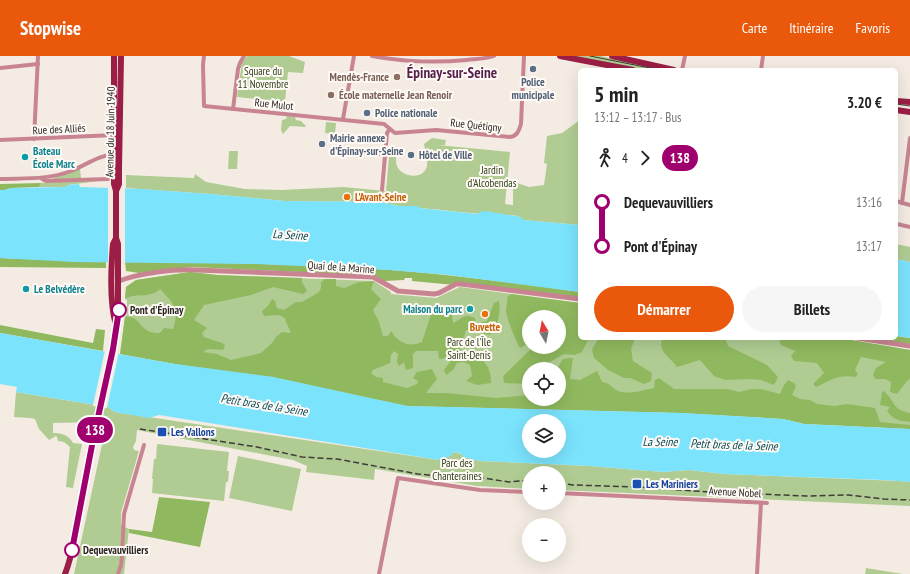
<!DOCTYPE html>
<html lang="fr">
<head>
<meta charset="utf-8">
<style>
  body { margin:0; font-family:"PT Sans Narrow",sans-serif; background:#f6f6f6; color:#222; height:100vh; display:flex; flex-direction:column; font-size:15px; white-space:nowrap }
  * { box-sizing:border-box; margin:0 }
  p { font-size:13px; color:#767676 }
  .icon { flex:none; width:22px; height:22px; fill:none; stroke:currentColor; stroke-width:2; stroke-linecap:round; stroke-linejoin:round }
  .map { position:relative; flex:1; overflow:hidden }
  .panel { position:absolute; left:578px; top:12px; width:320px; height:272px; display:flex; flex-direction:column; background:#fff; border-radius:6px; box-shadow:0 4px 16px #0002 }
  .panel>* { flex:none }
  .badge { padding:0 8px; border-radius:13px; font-size:14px; line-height:26px }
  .needle { width:26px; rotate:350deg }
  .fabs { position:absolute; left:522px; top:254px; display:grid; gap:8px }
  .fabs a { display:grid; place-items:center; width:44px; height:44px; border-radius:50%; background:#fff; box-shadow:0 4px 16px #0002; font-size:20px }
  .map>.badge { position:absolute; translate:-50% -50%; box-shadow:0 0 0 2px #fff }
  .legs { display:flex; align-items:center; gap:6px; height:44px; padding:0 16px; font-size:13px }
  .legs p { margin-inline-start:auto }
  .summary { display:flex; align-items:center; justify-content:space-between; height:68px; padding:0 16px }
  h1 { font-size:22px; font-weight:800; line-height:30px }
  .cta { display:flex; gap:8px; margin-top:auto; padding:8px 16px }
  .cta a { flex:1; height:46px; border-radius:24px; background:#ea580c; color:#fff; font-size:16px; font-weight:800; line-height:46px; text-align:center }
  .cta a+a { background:#f6f6f6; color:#222 }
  ul { padding:0 16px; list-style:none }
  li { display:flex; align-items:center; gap:14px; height:44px; font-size:15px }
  li i { display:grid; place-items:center; width:6px; height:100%; margin:0 5px; background:currentColor }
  li i::after { content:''; width:10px; height:10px; margin:-5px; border:3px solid; border-radius:50%; background:#fff }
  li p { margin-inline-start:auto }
  li:first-child i { background:linear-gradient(#0000 50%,currentColor 0) }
  li:last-child i { background:linear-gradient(currentColor 50%,#0000 0) }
  header { display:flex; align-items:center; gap:24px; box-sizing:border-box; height:56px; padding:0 20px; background:#ea580c; color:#fff }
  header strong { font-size:19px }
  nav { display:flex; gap:22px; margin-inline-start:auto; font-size:14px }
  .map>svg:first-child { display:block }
  .green { fill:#b0cc93; fill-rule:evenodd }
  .forest { fill:#90b95f }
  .water { fill:#7be3fc; fill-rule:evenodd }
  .pier { fill:#f4ece3 }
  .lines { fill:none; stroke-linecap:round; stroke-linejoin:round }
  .minor { stroke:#c88591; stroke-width:4 }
  .tertiary { stroke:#c88591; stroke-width:5 }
  .primary { stroke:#9a1e46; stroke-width:6 }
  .tram { stroke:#403c39; stroke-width:1 }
  .rail { stroke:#403c39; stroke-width:1.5; stroke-dasharray:6 3; stroke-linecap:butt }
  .primary-bridge { stroke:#9a1e46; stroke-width:6 }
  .line-1-casing { stroke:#fff; stroke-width:9 }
  .line-1 { stroke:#a0006e; stroke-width:6 }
  .service-dot { fill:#5c6f8a; stroke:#fffaf5; stroke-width:1.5 }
  .education-dot { fill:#8d6e63; stroke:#fffaf5; stroke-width:1.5 }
  .culture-dot { fill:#0f9aa8; stroke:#fffaf5; stroke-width:1.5 }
  .food-dot { fill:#e8710a; stroke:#fffaf5; stroke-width:1.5 }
  .stop-1-dot { fill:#fff; stroke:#a0006e; stroke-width:2 }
  .transit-dot { fill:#1a4fb4; stroke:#fffaf5; stroke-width:1.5 }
  .labels { text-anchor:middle; stroke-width:4; stroke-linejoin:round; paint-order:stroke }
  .park-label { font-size:11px; fill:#2d3e18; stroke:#fffaf5 }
  .education-label { font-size:11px; font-weight:bold; fill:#785e54; stroke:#fffaf5; text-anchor:end }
  .service-label { font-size:11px; font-weight:bold; fill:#4e5e75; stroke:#fffaf5; text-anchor:start }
  .street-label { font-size:11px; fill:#292623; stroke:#fffaf5 }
  .culture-label { font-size:11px; font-weight:bold; fill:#0d838f; stroke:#fffaf5; text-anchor:start }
  .food-label { font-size:11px; font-weight:bold; fill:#c56008; stroke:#fffaf5; text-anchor:start }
  .stop-label { font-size:11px; font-weight:bold; fill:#292623; stroke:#fffaf5; text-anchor:start }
  .transit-label { font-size:11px; font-weight:bold; fill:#164399; stroke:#fffaf5; text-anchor:start }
  .water-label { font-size:12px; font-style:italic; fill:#0b4b58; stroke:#fffaf5 }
  .district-label { font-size:15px; font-weight:bold; fill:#561f4b; stroke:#fffaf5 }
</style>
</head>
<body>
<header>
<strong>Stopwise</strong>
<nav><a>Carte</a><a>Itinéraire</a><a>Favoris</a></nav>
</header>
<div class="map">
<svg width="910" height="518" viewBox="0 0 910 518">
  <rect width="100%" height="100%" fill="#f4ece3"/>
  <g class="green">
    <path d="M247,0H289L305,6L303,17L288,16L285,46L237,41L242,6Z"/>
    <path d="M573,0H601L665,14H642Z"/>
    <path d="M287,60L295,61L296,64L301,65L306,70L305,71L290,70L283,78L281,74L282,64L286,63Z"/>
    <path d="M580,64V169L523,164C519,158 507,159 500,159C473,158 446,154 419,152L418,150H399L380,146L285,145L210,138L126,132V119L194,122L195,118L206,126L245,133L282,134L343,131L386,135L389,101H396C396,104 396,108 397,110C402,122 424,124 427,110C428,103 425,94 424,88L432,82L446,84L445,89H438L510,96L505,148L513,149V130H514V126L529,131L544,129L547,108L544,107L547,80L562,77Z"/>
    <path d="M326,66L336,67L335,78L325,77Z"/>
    <path d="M229,95H238L237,113H228Z"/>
    <path d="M80,112L81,123L54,124L53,122Z"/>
    <path d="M72,125H99L68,129L66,131H39L41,127Z"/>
    <path d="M896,188L910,191V206L896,203Z"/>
    <path d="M190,216L217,219L374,225L391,236V238L436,242L460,231L580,247V282H839L910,294V373L847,369L783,363L682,357L407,350L120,298L125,261L127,258V244L125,243L126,231L136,224ZM529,261H559V291H529ZM529,313H559V343H529Z"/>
    <path d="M16,336L108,351L115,356L439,404L452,396L462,398L463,401L480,405L590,410L663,416L689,414L725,418L900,425L910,426V450L559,434V417H529V433L477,430L375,413L374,424L306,416L307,410L293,404L137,374L136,385L133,391L134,394L139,395L121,457V469L129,473L124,518H74L106,370L93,366L53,367V377C61,377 69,379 73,387L82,388L73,432L66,431L70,391L64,386L58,385L57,381L56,380L49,384L39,373L35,363L30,362L14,361Z"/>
    <path d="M157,388L229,396L227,415H229L228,426H226L224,445L152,437L153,423H152L154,403H156Z"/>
    <path d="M238,400L301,413L292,455L229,442Z"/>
    <path d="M866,512L903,518H865Z"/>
  </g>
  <g class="forest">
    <path d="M41,127L39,131L11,132L5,134H0V128Z"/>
    <path d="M0,202L106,206V212L0,211Z"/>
    <path d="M125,206C213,207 302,207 391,214C454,219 517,227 580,236V241L412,225V222H405L404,224L384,225L378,221L300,216L192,211L139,217L126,215Z"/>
    <path d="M190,216L217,219L302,222V226L307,235L303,238L273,231L251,239L204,249L194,264L207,272L202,277L204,281L222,287L225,289L223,294L208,293L203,296L217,298L231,304L261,297L271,288L276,281L282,276L291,277C289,271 286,268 285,262L279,259L264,260L262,255L268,250L272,243L275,245L277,252L284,254L296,246H302L319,236L321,232V226L325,223H336V230L344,232L359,226L374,225L371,233L381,243L373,254L379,266L383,280H388L391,275C397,286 409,292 422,286L432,255L448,253L452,259L453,267C463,262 464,257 475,262L476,268L487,265L494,247L499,245C501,258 498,269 490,279L466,274L460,294C477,298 492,306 491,327L477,329L466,325L472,320L470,309L464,306L457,307L453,314L446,319L444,314L452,303L446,302L439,303L438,295H416L413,298V312L406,314L404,306L399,310L397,306L398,298L394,295L391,299L390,307L373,314L371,317L376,321L383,322V326L407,332L417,328L418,325L413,322L417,316L432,313L437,323L426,337H447L496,342L529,339V343H559V313H557C563,304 560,302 573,302L570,323L580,324L597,315L602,326C609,327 611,330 616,334C626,340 644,334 654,332L655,324L659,322L674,333H728L739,336L751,333H761L780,338L784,329L788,324L794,327L796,330L792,339L800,343L810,344L817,348L835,350L847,348L875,352L880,366L910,369V373L804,368L783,363L682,357L407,350L273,321L175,308L120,298L125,261C142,259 139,279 160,277L164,272L173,273C180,252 174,248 160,233C151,243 136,236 125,243L126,231L136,224Z"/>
    <path d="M511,238L580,247V282H589L582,296L575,299L564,298L541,311L539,313H529V328L504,327L503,320L533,291H559V261H529V287L520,292C516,285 506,262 506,254C506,249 508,246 507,241Z"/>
    <path d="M0,269L93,287L96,273L105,274L103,295L0,277Z"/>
    <path d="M896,280L910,282V288L871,282H896Z"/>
    <path d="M603,282H635L631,293L633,305L652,317L651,325L644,328L630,322H624L608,314L594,302L592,293L598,284Z"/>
    <path d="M662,282H725L728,290L767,309L778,321L774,329L761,324L750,323L725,324L714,320L700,304L677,311C669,300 658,297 662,282Z"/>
    <path d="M779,282H839L910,294V323L907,325L897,338L890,336L891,326L885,323H875L873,319L876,312L886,306L861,301L855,314L858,318L855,321C837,318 832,324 816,331L813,328L824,317L817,307L794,305L791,300L795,295L781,289Z"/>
    <path d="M884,335C896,346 891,353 910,357V366C900,365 893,364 887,355L890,351L880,349L882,336Z"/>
    <path d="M159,441L210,446L200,491L129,477V473L152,476Z"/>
  </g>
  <g class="water">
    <path d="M79,128L80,131L142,133L210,138L285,145L380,146L399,150H419V152L478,158L480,156L485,155L521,161L523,164L580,169V236L449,219L389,214L256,208L74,206L0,202V134H5L11,132L66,131L68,129Z"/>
    <path d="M896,203L910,206V282L896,280Z"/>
    <path d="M0,277L175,308L273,321L407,350L682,357L783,363L804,368L910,373V426L884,424L725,418L689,414L663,416L590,410L480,405L463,401L462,398L453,396L451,400L439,404L159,359L149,362L115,356L108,351L16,336L17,331L0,328ZM529,365H559V395H529Z"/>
  </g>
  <g class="pier">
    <rect x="108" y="130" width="17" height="78"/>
    <path d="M105,294L119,296L107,352L93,350V349Z"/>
  </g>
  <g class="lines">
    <g class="minor">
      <path d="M204,0L203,9L204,50L384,68L395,77L436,74L510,81C517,80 519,75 521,68L524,0"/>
      <path d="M372,0C404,6 435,7 467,4C476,3 486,3 494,0"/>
      <path d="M0,12L38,8"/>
      <path d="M682,14L685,0"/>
      <path d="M761,14L763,0"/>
      <path d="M233,53L238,13L240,7L244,0"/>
      <path d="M343,63L354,0"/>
      <path d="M34,83L38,0"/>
      <path d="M0,84L115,79"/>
      <path d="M359,96L385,98"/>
      <path d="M0,123C26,122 47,124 71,115C86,109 99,99 115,98"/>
      <path d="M42,123L46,125L108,123"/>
      <path d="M382,134L387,77L390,73"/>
      <path d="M896,145L910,149"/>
      <path d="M902,147L910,82"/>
      <path d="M897,168L910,171"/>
      <path d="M559,437L767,447"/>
      <path d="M118,518L121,509L122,500L124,458L144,389"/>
      <path d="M379,518L398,422L480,434L529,436"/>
      <path d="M757,518L761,447"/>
    </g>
    <g class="tertiary">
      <path d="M119,225C140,217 174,213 196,214L373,221L398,235L434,238L439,237L456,228H461L580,243"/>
      <path d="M857,282L910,290"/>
    </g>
    <g class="primary">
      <path d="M560,0L633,14"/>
      <path d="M612,0L674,14"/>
      <path d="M896,45L910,46"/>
      <path d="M896,54L910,56"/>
      <path d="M114,112V0"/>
      <path d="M119,112L121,0"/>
      <path d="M116,269C109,246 111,212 113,188L116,182"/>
      <path d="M65,518C73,497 76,474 79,452L113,293L118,258V188L116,182V135"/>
    </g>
    <g class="tram">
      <path d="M590,0L660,14"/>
      <path d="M896,48L910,50"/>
    </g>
    <g class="rail">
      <path d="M140,373L257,391L302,401L337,403L418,418L459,422H483L509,426L529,424"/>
      <path d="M559,427L573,429L637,431L710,436L807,440L848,439L884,443L910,444"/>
    </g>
    <g class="primary-bridge">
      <path d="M114,112V128L116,135"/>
      <path d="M116,135L119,128V112"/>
    </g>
  </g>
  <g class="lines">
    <defs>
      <path id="line-1" d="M72,494L93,384L113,293L119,254"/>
    </defs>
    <use href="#line-1" class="line-1-casing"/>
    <use href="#line-1" class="line-1"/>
  </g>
  <g class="service-dot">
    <circle cx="533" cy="13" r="4"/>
    <circle cx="367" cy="57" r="4"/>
    <circle cx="322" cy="88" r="4"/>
    <circle cx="411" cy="99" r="4"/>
  </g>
  <g class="education-dot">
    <circle cx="397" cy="21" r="4"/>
    <circle cx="331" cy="39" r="4"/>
  </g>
  <g class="culture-dot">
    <circle cx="25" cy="101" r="4"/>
    <circle cx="26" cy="233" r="4"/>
    <circle cx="470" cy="253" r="4"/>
  </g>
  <g class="food-dot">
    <circle cx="347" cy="141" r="4"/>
    <circle cx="485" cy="258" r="4"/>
  </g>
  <g class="stop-1-dot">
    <circle cx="119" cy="254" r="7"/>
    <circle cx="72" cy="494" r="7"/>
  </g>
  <g class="transit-dot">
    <rect x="157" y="371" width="10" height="10" rx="2"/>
    <rect x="632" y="423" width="10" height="10" rx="2"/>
  </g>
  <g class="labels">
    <g class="park-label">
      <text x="263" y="19">Square du<tspan x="263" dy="13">11 Novembre</tspan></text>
      <text x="492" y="118">Jardin<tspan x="492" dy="13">d'Alcobendas</tspan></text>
      <text x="469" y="290">Parc de l'Île<tspan x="469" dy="13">Saint-Denis</tspan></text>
      <text x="457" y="411">Parc des<tspan x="457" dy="13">Chanteraines</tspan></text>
    </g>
    <g class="education-label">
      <text x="389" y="25">Mendès-France</text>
      <text x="339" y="43" text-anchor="start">École maternelle Jean Renoir</text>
    </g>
    <g class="service-label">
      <text x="533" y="30" text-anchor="middle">Police<tspan x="533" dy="13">municipale</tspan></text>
      <text x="375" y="61">Police nationale</text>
      <text x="330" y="86">Mairie annexe<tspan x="330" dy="13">d'Épinay-sur-Seine</tspan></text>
      <text x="419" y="103">Hôtel de Ville</text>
    </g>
    <g class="street-label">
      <text transform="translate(274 48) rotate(6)" y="4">Rue Mulot</text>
      <text transform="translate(476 69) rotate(6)" y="4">Rue Quétigny</text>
      <text transform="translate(59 73) rotate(-3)" y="4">Rue des Alliés</text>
      <text transform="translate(110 76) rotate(-89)" y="4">Avenue du 18 Juin 1940</text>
      <text transform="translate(341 211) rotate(4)" y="4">Quai de la Marine</text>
      <text transform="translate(735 436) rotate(3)" y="4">Avenue Nobel</text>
    </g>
    <g class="culture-label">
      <text x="33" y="99">Bateau<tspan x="33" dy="13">École Marc</tspan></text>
      <text x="34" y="237">Le Belvédère</text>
      <text x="462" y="257" text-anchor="end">Maison du parc</text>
    </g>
    <g class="food-label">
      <text x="355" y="145">L'Avant-Seine</text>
      <text x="485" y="275" text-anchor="middle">Buvette</text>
    </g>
    <g class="stop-label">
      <text x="130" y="258">Pont d'Épinay</text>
      <text x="83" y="498">Dequevauvilliers</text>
    </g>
    <g class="transit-label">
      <text x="171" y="380">Les Vallons</text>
      <text x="646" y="432">Les Mariniers</text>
    </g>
    <g class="water-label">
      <text transform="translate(290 179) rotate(3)" y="4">La Seine</text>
      <text transform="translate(264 349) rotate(9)" y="4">Petit bras de la Seine</text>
      <text x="660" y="390">La Seine</text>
      <text transform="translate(734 389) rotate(2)" y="4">Petit bras de la Seine</text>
    </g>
    <g class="district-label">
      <text x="452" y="22">Épinay-sur-Seine</text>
    </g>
  </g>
</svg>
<div class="fabs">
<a><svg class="needle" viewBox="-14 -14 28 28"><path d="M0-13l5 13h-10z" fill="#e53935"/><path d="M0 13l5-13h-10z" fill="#767676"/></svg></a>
<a><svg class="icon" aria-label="locate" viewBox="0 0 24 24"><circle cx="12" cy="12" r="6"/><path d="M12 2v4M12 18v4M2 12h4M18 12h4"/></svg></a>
<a><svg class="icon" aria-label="layers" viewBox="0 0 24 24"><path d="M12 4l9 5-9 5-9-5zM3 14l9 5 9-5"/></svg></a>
<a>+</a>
<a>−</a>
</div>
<b class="badge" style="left:95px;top:374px;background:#a0006e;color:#fff">138</b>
<section class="panel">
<div class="summary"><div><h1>5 min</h1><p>13:12 – 13:17 · Bus</p></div><b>3.20 €</b></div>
<div class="legs"><svg class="icon" aria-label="walk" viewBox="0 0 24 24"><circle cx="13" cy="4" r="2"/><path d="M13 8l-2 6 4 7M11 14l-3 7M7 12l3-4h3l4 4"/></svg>4<svg class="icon" aria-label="forward" viewBox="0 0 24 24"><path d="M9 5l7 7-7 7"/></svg><b class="badge" style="background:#a0006e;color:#fff">138</b></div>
<ul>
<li><i style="color:#a0006e"></i><b>Dequevauvilliers</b><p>13:16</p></li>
<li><i style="color:#a0006e"></i><b>Pont d'Épinay</b><p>13:17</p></li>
</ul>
<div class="cta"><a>Démarrer</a><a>Billets</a></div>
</section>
</div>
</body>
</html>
